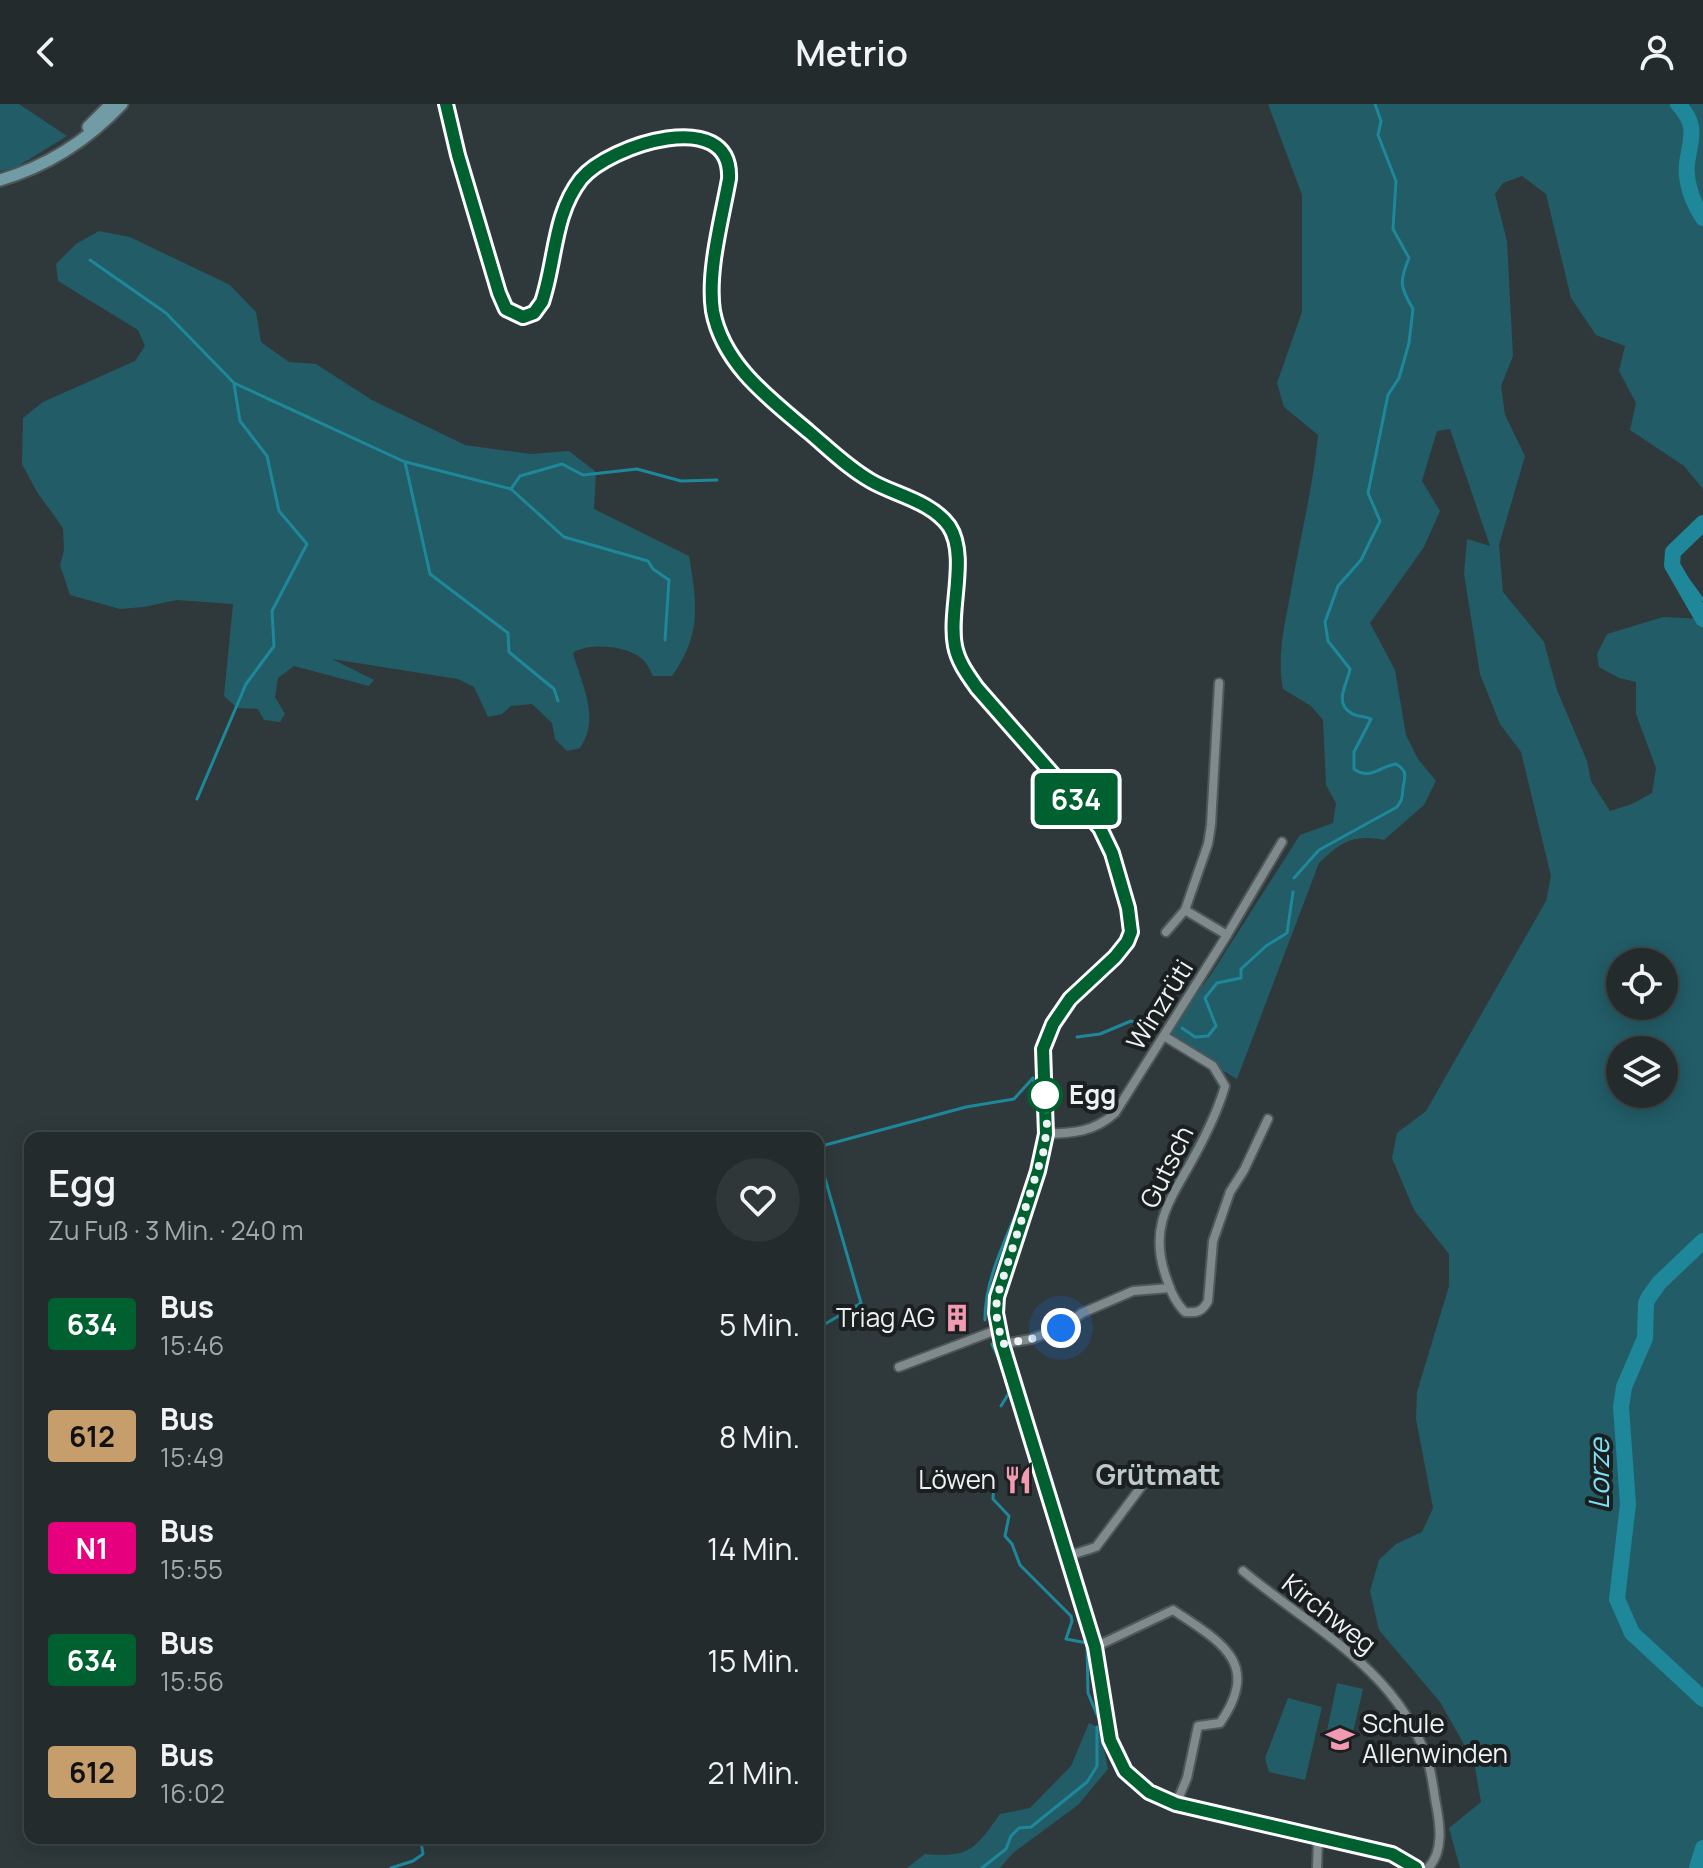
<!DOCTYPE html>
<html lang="de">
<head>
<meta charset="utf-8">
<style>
  body { margin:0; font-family:Manrope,sans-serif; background:#2f3738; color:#f1f3f6; height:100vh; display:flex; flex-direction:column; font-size:30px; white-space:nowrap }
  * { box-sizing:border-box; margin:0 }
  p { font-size:26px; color:#a3a7a9 }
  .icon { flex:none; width:44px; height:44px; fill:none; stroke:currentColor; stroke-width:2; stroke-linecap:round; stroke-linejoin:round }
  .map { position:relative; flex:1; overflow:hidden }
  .drawer { position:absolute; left:24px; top:1028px; width:800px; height:712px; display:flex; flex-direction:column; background:#232b2c; border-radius:16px; box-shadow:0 4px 20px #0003,0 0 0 2px #404748 }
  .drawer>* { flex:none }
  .badge { padding:0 16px; border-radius:6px; font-size:28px; line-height:52px }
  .controls { position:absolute; left:1606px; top:844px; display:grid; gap:16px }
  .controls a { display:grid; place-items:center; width:72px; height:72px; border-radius:50%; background:#232b2c; box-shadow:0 4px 20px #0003,0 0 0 2px #404748; font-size:40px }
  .you { position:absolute; width:40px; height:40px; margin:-20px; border:6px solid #fff; border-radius:50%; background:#1a73e8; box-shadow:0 0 0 12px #1a73e833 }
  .map>.badge { position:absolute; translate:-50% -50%; box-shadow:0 0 0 4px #fff }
  .round { display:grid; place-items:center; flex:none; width:84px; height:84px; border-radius:42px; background:#2f3738 }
  .head { display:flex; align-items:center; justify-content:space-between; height:136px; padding:0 24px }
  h1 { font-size:38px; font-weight:600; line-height:60px }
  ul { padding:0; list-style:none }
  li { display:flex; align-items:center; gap:24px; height:112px; padding:0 24px }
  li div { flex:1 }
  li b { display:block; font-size:30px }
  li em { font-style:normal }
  li .badge { min-width:88px; font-weight:700; text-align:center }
  header { display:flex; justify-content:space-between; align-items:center; height:104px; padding:0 24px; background:#232b2c; font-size:36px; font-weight:600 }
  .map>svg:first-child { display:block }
  .green { fill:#225c67; fill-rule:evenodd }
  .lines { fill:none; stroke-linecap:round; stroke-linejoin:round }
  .stream { stroke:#1e889a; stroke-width:3 }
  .river { stroke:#1e889a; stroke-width:16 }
  .street-casing { stroke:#4f5759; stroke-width:12 }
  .secondary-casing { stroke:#4f5759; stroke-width:15 }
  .street { stroke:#7f8a8d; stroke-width:8 }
  .secondary { stroke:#729ca5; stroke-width:11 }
  .line-casing { stroke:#fff; stroke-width:18 }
  .line { stroke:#006030; stroke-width:12 }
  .walk { stroke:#edf3f5; stroke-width:8; stroke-dasharray:0 14.4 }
  .stop-dot { fill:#fff; stroke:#006030; stroke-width:4 }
  .labels { text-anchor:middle; stroke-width:8; stroke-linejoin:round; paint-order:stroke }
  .street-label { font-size:26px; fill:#edf3f5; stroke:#1b1f20 }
  .stop-label { font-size:26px; font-weight:bold; fill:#edf3f5; stroke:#1b1f20; text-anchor:start }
  .poi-label { font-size:26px; fill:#edf3f5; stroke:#1b1f20; text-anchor:end }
  .water-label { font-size:28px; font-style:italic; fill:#7ce1f6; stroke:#1b1f20 }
  .neighbourhood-label { font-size:28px; font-weight:bold; fill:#bdc9cb; stroke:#1b1f20 }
</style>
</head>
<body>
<header><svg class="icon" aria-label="back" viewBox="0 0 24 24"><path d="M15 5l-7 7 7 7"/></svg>Metrio<svg class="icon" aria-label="person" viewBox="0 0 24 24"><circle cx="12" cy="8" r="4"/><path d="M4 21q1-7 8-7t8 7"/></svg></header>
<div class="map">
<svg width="1703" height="1764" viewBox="0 0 1703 1764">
  <rect width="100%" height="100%" fill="#2f393b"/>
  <g class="green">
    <path d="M0,0H19L67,32L15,64L0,67Z"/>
    <path d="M1268,0H1703V385L1684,362L1630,326L1636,299L1619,267L1625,242L1596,231L1571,194L1546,90L1522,72L1503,79L1495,90L1507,137L1513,252L1501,282L1505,311L1525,352L1499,441L1503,488L1544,538L1557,586L1587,657L1591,677L1610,707L1632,700L1652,689L1656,664L1636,610V578L1619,574L1599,563L1597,550L1607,530L1663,513L1703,515V1764H1460L1449,1724L1481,1698L1474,1658L1440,1598L1379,1526L1370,1487L1379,1456L1396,1440L1422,1428L1433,1404L1416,1315L1417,1288L1449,1182V1150L1414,1106L1392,1054L1397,1029L1426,1007L1546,797L1551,772L1521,648L1500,620L1480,570L1464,470L1467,435L1490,442L1450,325L1437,327L1422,377L1440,407L1424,443L1370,519L1395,566L1406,631L1418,655L1436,677L1424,701L1384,736C1353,730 1341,738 1319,759L1237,975L1164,932L1210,872L1300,731L1333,719L1336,699L1326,681L1323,616L1311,602L1283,585C1277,554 1284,523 1290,492C1299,438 1313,385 1318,331L1284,303L1277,279L1302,208V91ZM1620,858H1664V902H1620ZM1620,946H1664V990H1620Z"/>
    <path d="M99,127L130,133L230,181L256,208L261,238L289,258L316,260L372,296L465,341L531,350L569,347L596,368L594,405L689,452C697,499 702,530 672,572H653C650,566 647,559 642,555C628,542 588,538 573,549C581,579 601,614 580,644L567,647L555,635L552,619L532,600L511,602L502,610L488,613L474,583L458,575L332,555L374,576L369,582L294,562L278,574L275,593L285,610L280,618L264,616L258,605L237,604L224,592L233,500L177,496L144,503L120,505L70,491L60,461L64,446L63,424L37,388L22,360L23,314L43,298L135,257L145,242L138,226L58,177L56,160L76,140Z"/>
    <path d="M1337,1579L1363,1585L1351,1637L1326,1631Z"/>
    <path d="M1288,1594L1322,1603L1305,1676L1269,1668L1265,1654Z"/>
    <path d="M1089,1619L1100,1624L1108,1665L1078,1701L1013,1749L1000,1764H907L925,1750C970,1754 975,1745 1000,1710L1030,1704L1071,1662Z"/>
  </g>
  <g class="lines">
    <g class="stream">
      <path d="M90,156L166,209L234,279L405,358L430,470L508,529L509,548L554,585L558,597"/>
      <path d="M406,358L511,385L564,433L648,457L653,465L669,476L665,536"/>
      <path d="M511,385L520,372L562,360L583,371L637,365L681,377L717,376"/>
      <path d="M1672,461L1681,466L1703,496"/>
      <path d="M197,695L246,580L274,542L272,507L307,440L279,407L267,352L240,317L234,280"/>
      <path d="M1294,774L1319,746L1397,703C1403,695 1402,693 1403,684C1405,672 1408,667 1396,660C1380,662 1370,677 1354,665V648L1371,615C1365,612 1357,613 1351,609C1333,598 1348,579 1350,565L1328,537L1325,518L1338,482L1361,456L1380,417L1368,389L1388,291L1399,274L1409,239L1413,205C1400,183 1399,178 1409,154L1393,125L1396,77L1378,31L1381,17L1375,0"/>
      <path d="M1182,924L1195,933L1208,932L1216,922L1205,894L1217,879L1241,874V865L1266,842L1287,829L1293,788"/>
      <path d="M1077,933L1100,930L1131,917L1148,924L1159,923"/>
      <path d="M818,1043L966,1003L1014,995L1033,974"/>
      <path d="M985,1216C984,1157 1032,1096 1039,1036C1041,1017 1035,994 1033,974"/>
      <path d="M818,1224L861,1199L820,1057L821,1042"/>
      <path d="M992,1240L1001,1259L1009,1289L1001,1302"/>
      <path d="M989,1375L994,1378L993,1395L1009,1412L1005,1432L1012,1440L1020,1461L1071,1512L1072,1517L1066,1535L1087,1539L1088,1589L1098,1613"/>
      <path d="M818,1389L823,1396L818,1400"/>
      <path d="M391,1764L413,1757L423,1750L421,1738L427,1734"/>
      <path d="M982,1764L1006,1745L1011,1732L1019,1724L1031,1723L1087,1678L1097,1662V1623"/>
    </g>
    <g class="river">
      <path d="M1678,0C1699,22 1690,35 1687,60C1685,78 1693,99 1703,114"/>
      <path d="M1703,419L1673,448L1672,461L1703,515"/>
      <path d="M1703,1137L1659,1179L1649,1193L1646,1199L1645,1234L1624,1283L1621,1303L1628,1400L1617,1495L1632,1529L1703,1595"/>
      <path d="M1697,1764L1703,1744"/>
    </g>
    <defs>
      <g id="street">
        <path d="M1219,579L1211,721L1208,740L1185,806L1227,831"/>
        <path d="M1166,828L1185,806"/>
        <path d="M1164,932L1213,962L1225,982C1217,1010 1204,1035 1190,1060C1168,1099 1150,1124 1165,1170C1170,1185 1174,1197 1185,1208C1197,1209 1202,1208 1208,1197L1213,1137L1230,1088L1244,1066L1268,1015"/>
        <path d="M1046,1030C1074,1029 1094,1028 1115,1009L1227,831L1282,738"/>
        <path d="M1002,1240L1031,1235L1061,1224L1082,1209L1133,1187L1170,1184"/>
        <path d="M899,1263L999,1225"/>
        <path d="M1068,1452L1096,1443L1147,1375"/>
        <path d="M1243,1467C1310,1523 1395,1564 1426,1652C1432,1667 1433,1684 1436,1700C1440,1720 1444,1748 1428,1764"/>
        <path d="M1095,1543L1173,1506C1221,1538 1262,1559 1220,1619L1198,1622L1187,1674L1176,1700"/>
        <path d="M1317,1764L1318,1734"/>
      </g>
      <g id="secondary">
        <path d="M446,0L458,51L499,189L506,205L523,213L534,209L542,198C556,157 553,111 581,75C609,41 733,1 729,75C722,115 707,168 713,207C722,261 770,295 809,328C829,345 848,364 871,377C896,391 931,397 949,422C969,452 948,507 955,542C958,558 968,570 977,584L1100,724L1112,749L1128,804L1131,828L1127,838L1115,853L1070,895L1053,920L1043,945L1046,1030L1038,1067L997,1193L996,1209L1002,1240L1095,1543L1110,1636L1125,1667L1149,1688L1176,1700L1392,1750L1415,1764"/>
        <path d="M88,23L111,0"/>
        <path d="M0,76C48,62 88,36 122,0"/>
      </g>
    </defs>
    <use href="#street" class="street-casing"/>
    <use href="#secondary" class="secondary-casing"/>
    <use href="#street" class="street"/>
    <use href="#secondary" class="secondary"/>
  </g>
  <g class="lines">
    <defs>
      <path id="line" d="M446,0L458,51L499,189L506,205L523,213L534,209L542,198C556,157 553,111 581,75C609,41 733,1 729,75C722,114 707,168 713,207C723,261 770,295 809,328C829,345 848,364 871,377C895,391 931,397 949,422C969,452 948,507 955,542C958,558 968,571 977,584L1100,724L1112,749L1128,804L1131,828L1127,838L1115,853L1070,895L1053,920L1043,945L1046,1030L1038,1067L997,1193L996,1209L1002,1240L1095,1543L1110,1636L1125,1667L1149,1688L1176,1700L1392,1750L1416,1764"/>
    </defs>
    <use href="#line" class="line-casing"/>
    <use href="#line" class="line"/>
    <path class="walk" d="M1045,991L1047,1022L1044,1046L997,1193L996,1209L1002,1240L1031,1235L1061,1224"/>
  </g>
  <defs>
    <symbol id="building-bare" viewBox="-9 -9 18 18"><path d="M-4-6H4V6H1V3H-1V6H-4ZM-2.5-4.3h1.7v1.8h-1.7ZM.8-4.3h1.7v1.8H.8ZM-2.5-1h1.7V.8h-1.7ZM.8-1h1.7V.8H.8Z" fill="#f19ab1" stroke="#1b1f20" stroke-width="2.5" paint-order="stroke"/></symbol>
    <symbol id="restaurant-bare" viewBox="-9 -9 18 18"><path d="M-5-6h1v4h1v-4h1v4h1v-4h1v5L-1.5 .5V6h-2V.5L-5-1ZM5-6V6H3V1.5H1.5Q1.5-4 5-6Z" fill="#f19ab1" stroke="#1b1f20" stroke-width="2.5" paint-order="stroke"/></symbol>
    <symbol id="school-bare" viewBox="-9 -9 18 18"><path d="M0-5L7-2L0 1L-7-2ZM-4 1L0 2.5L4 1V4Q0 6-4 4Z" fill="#f19ab1" stroke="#1b1f20" stroke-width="2.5" paint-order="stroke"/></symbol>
  </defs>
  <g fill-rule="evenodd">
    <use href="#building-bare" x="937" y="1194" width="40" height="40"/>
    <use href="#restaurant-bare" x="998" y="1356" width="40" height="40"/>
    <use href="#school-bare" x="1320" y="1615" width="40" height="40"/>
  </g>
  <circle class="stop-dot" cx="1045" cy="991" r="16"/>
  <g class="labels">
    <g class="street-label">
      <text transform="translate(1160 901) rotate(-58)" y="9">Winzrüti</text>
      <text transform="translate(1167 1063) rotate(-64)" y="9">Gutsch</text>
      <text transform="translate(1329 1510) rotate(38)" y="9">Kirchweg</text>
    </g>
    <g class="stop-label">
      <text x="1069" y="1000">Egg</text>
    </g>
    <g class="poi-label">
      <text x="935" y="1223">Triag AG</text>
      <text x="996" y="1385">Löwen</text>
      <text x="1362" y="1629" text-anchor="start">Schule<tspan x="1362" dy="30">Allenwinden</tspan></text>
    </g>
    <g class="water-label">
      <text transform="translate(1599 1370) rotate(-90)" y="10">Lorze</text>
    </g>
    <g class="neighbourhood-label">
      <text x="1158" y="1381">Grütmatt</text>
    </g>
  </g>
</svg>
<div class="controls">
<a><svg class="icon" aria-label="locate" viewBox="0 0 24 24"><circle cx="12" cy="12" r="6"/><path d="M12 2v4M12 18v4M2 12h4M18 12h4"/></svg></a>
<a><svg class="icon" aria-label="layers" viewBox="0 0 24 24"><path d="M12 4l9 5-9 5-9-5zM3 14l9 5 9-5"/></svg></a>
</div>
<div class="you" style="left:1061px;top:1224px"></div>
<b class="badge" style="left:1076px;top:695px;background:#006030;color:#fff">634</b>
<section class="drawer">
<div class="head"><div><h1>Egg</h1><p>Zu Fuß · 3 Min. · 240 m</p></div><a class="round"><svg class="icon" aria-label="heart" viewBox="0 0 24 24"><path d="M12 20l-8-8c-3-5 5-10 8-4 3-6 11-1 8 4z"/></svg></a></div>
<ul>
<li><span class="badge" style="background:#006030;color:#fff">634</span><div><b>Bus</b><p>15:46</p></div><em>5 Min.</em></li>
<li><span class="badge" style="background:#c69e6b;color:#111">612</span><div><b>Bus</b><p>15:49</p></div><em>8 Min.</em></li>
<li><span class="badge" style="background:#e6007e;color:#fff">N1</span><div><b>Bus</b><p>15:55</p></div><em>14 Min.</em></li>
<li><span class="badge" style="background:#006030;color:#fff">634</span><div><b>Bus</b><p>15:56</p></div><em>15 Min.</em></li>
<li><span class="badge" style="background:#c69e6b;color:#111">612</span><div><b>Bus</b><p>16:02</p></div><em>21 Min.</em></li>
</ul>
</section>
</div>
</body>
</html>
